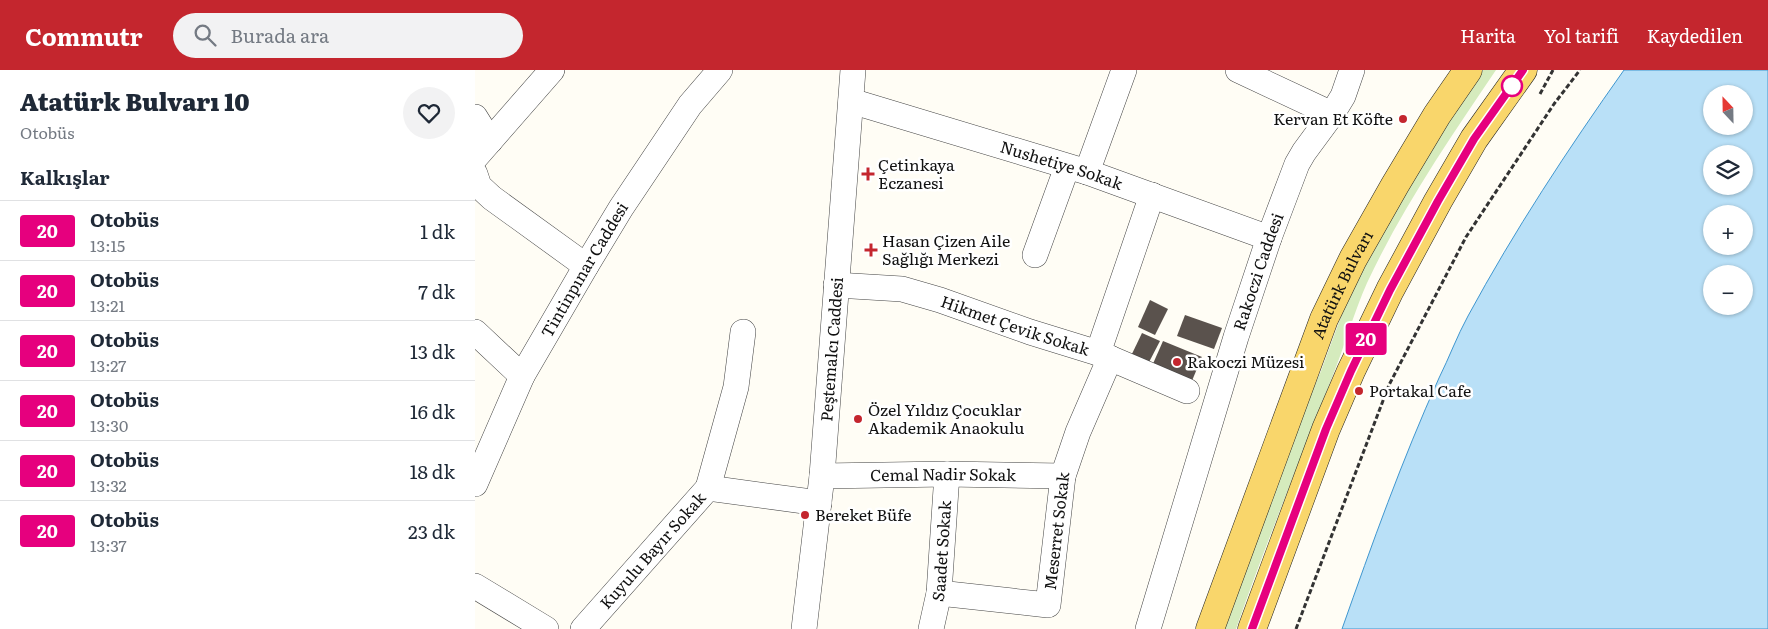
<!DOCTYPE html>
<html lang="tr">
<head>
<meta charset="utf-8">
<style>
  body { margin:0; font-family:Literata,serif; background:#f2f2f3; color:#1f2937; height:100vh; display:flex; flex-direction:column; font-size:19px; white-space:nowrap }
  * { box-sizing:border-box; margin:0 }
  p { font-size:16px; color:#747a83 }
  .icon { flex:none; width:28px; height:28px; fill:none; stroke:currentColor; stroke-width:2; stroke-linecap:round; stroke-linejoin:round }
  .map { position:relative; flex:1; overflow:hidden }
  .drawer { display:flex; flex-direction:column; background:#fff; width:475px }
  .drawer>* { flex:none }
  .badge { padding:0 10px; border-radius:4px; font-size:18px; line-height:32px }
  .needle { width:32px; rotate:338deg }
  .fabs { position:absolute; left:1228px; top:15px; display:grid; gap:10px }
  .fabs a { display:grid; place-items:center; width:50px; height:50px; border-radius:50%; background:#fff; box-shadow:0 1px 4px #0004; font-size:25px }
  .map>.badge { position:absolute; translate:-50% -50%; box-shadow:0 0 0 2px #fff }
  h2 { padding:0 20px; font-size:19px; line-height:45px }
  .round { display:grid; place-items:center; flex:none; width:52px; height:52px; border-radius:26px; background:#f2f2f3 }
  .headline { display:flex; align-items:center; justify-content:space-between; height:85px; padding:0 20px }
  h1 { font-size:24px; font-weight:800; line-height:38px }
  ul { padding:0; list-style:none }
  li { display:flex; align-items:center; gap:15px; height:60px; padding:0 20px; border-top:1px solid #e0e1e3 }
  li div { flex:1 }
  li b { display:block; font-size:19px }
  li em { font-style:normal }
  li .badge { min-width:55px; font-weight:700; text-align:center }
  header { display:flex; align-items:center; gap:30px; box-sizing:border-box; height:70px; padding:0 25px; background:#c4262e; color:#fff }
  header strong { font-size:24px }
  nav { display:flex; gap:28px; margin-inline-start:auto; font-size:18px }
  .search { width:350px; height:45px; background:#f2f2f3; display:flex; align-items:center; gap:12px; box-sizing:border-box; padding:0 18px; border-radius:28px; color:#747a83; font-size:19px }
  main { display:flex; flex:1; min-height:0 }
  .map>svg:first-child { display:block }
  .green { fill:#d5ebbd }
  .water { fill:#b9e0f7; stroke:#3f96cf; fill-rule:evenodd }
  .building { fill:#5a524d }
  .lines { fill:none; stroke-linecap:round; stroke-linejoin:round }
  .minor-casing { stroke:#444; stroke-width:26 }
  .major-casing { stroke:#222; stroke-width:29 }
  .path { stroke:#333; stroke-width:3; stroke-dasharray:5 2.5; stroke-linecap:butt }
  .minor { stroke:#fff; stroke-width:25 }
  .major { stroke:#f9d66b; stroke-width:28 }
  .line-casing { stroke:#fff; stroke-width:11 }
  .line { stroke:#e6007e; stroke-width:8 }
  .stop-dot { fill:#fff; stroke:#e6007e; stroke-width:2.5 }
  .poi-dot { fill:#c4262e; stroke:#fff; stroke-width:2 }
  .labels { text-anchor:middle; stroke-width:5; stroke-linejoin:round; paint-order:stroke }
  .poi-label { font-size:16px; fill:#111; stroke:#fff; text-anchor:start }
  .street-label { font-size:16px; fill:#111; stroke:#fff }
</style>
</head>
<body>
<header>
<strong>Commutr</strong>
<div class="search"><svg class="icon" aria-label="search" viewBox="0 0 24 24"><circle cx="10" cy="10" r="6"/><path d="M15 15l6 6"/></svg>Burada ara</div>
<nav><a>Harita</a><a>Yol tarifi</a><a>Kaydedilen</a></nav>
</header>
<main>
<section class="drawer">
<div class="headline"><div><h1>Atatürk Bulvarı 10</h1><p>Otobüs</p></div><a class="round"><svg class="icon" aria-label="heart" viewBox="0 0 24 24"><path d="M12 20l-8-8c-3-5 5-10 8-4 3-6 11-1 8 4z"/></svg></a></div>
<h2>Kalkışlar</h2>
<ul>
<li><span class="badge" style="background:#e6007e;color:#fff">20</span><div><b>Otobüs</b><p>13:15</p></div><em>1 dk</em></li>
<li><span class="badge" style="background:#e6007e;color:#fff">20</span><div><b>Otobüs</b><p>13:21</p></div><em>7 dk</em></li>
<li><span class="badge" style="background:#e6007e;color:#fff">20</span><div><b>Otobüs</b><p>13:27</p></div><em>13 dk</em></li>
<li><span class="badge" style="background:#e6007e;color:#fff">20</span><div><b>Otobüs</b><p>13:30</p></div><em>16 dk</em></li>
<li><span class="badge" style="background:#e6007e;color:#fff">20</span><div><b>Otobüs</b><p>13:32</p></div><em>18 dk</em></li>
<li><span class="badge" style="background:#e6007e;color:#fff">20</span><div><b>Otobüs</b><p>13:37</p></div><em>23 dk</em></li>
</ul>
</section>
<div class="map">
<svg width="1293" height="559" viewBox="0 0 1293 559">
  <rect width="100%" height="100%" fill="#fffdf5"/>
  <path class="green" d="M1008,0H1021C975,68 927,138 892,213C879,242 870,275 858,305C825,390 791,473 761,559H750L823,353L846,301L875,222L945,97Z"/>
  <path class="water" d="M1149,0H1293V559H867C897,474 927,390 964,308C974,288 982,266 993,246C1039,161 1093,79 1149,0ZM1236,24H1269V56H1236ZM1236,84H1269V116H1236ZM1236,144H1269V176H1236ZM1236,204H1269V236H1236Z"/>
  <g class="building">
    <path d="M675,230L693,239L680,265L663,257Z"/>
    <path d="M710,245L747,258L739,279L702,266Z"/>
    <path d="M667,263L685,271L672,296L655,288Z"/>
    <path d="M688,271L727,287L716,313L677,296Z"/>
  </g>
  <g class="lines">
    <defs>
      <g id="minor">
        <path d="M763,0L857,44"/>
        <path id="s1" d="M376,31L612,102L794,168"/>
        <path d="M0,47L15,71"/>
        <path d="M0,88L77,0"/>
        <path d="M612,102L649,0"/>
        <path d="M0,104L4,116L17,128L111,196"/>
        <path d="M560,185L592,97"/>
        <path id="s2" d="M361,215L427,219L465,230L555,262L623,283L712,321"/>
        <path d="M0,262L47,306"/>
        <path d="M623,283L677,125"/>
        <path id="s3" d="M347,406L472,404L588,406"/>
        <path id="s4" d="M0,414L47,306L111,196L146,138L215,35L245,0"/>
        <path d="M233,418L261,317L268,262"/>
        <path d="M0,516L71,559"/>
        <path id="s5" d="M464,523L573,535L588,406L603,362L635,288"/>
        <path id="s6" d="M108,559L233,418L344,433"/>
        <path id="s7" d="M329,559L347,406L378,0"/>
        <path id="s8" d="M456,559L464,523L472,404"/>
        <path id="s9" d="M673,559L761,267L794,168L822,94L829,82L857,44L868,26L877,0"/>
      </g>
      <g id="major">
        <path id="s10" d="M735,559L849,249L878,189L920,115L962,45L993,0"/>
        <path d="M777,559L851,359L876,301L915,220L963,131L999,69L1048,0"/>
      </g>
    </defs>
    <use href="#minor" class="minor-casing"/>
    <use href="#major" class="major-casing"/>
    <g class="path">
      <path d="M1065,24L1078,0"/>
      <path d="M821,559L914,315L991,167L1079,34L1105,0"/>
    </g>
    <use href="#minor" class="minor"/>
    <use href="#major" class="major"/>
  </g>
  <g class="lines">
    <defs>
      <path id="line" d="M777,559L851,359L876,301L915,220L963,131L999,69L1048,0"/>
    </defs>
    <use href="#line" class="line-casing"/>
    <use href="#line" class="line"/>
  </g>
  <circle class="stop-dot" cx="1037" cy="16" r="10"/>
  <g class="poi-dot">
    <circle cx="928" cy="49" r="5"/>
    <path d="M390.5 96.5h5v5h5v5h-5v5h-5v-5h-5v-5h5z"/>
    <path d="M393.5 172.5h5v5h5v5h-5v5h-5v-5h-5v-5h5z"/>
    <circle cx="702" cy="292" r="5"/>
    <circle cx="884" cy="321" r="5"/>
    <circle cx="383" cy="349" r="5"/>
    <circle cx="330" cy="445" r="5"/>
  </g>
  <g class="labels">
    <g class="poi-label">
      <text x="918" y="55" text-anchor="end">Kervan Et Köfte</text>
      <text x="403" y="101">Çetinkaya<tspan x="403" dy="18">Eczanesi</tspan></text>
      <text x="407" y="177">Hasan Çizen Aile<tspan x="407" dy="18">Sağlığı Merkezi</tspan></text>
      <text x="712" y="298">Rakoczi Müzesi</text>
      <text x="894" y="327">Portakal Cafe</text>
      <text x="393" y="346">Özel Yıldız Çocuklar<tspan x="393" dy="18">Akademik Anaokulu</tspan></text>
      <text x="340" y="451">Bereket Büfe</text>
    </g>
    <g class="street-label">
      <text dy="6" stroke="none"><textPath href="#s1" startOffset="220">Nushetiye Sokak</textPath></text>
      <text dy="6" stroke="none"><textPath href="#s4" startOffset="241">Tintinpınar Caddesi</textPath></text>
      <text dy="6" stroke="none"><textPath href="#s9" startOffset="374">Rakoczi Caddesi</textPath></text>
      <text dy="6" stroke="none"><textPath href="#s10" startOffset="369">Atatürk Bulvarı</textPath></text>
      <text dy="6" stroke="none"><textPath href="#s2" startOffset="185">Hikmet Çevik Sokak</textPath></text>
      <text dy="6" stroke="none"><textPath href="#s7" startOffset="281">Peştemalcı Caddesi</textPath></text>
      <text dy="6" stroke="none"><textPath href="#s3" startOffset="121">Cemal Nadir Sokak</textPath></text>
      <text dy="6" stroke="none"><textPath href="#s5" startOffset="184">Meserret Sokak</textPath></text>
      <text dy="6" stroke="none"><textPath href="#s6" startOffset="105">Kuyulu Bayır Sokak</textPath></text>
      <text dy="6" stroke="none"><textPath href="#s8" startOffset="79">Saadet Sokak</textPath></text>
    </g>
  </g>
</svg>
<div class="fabs">
<a><svg class="needle" viewBox="-14 -14 28 28"><path d="M0-13l5 13h-10z" fill="#e53935"/><path d="M0 13l5-13h-10z" fill="#747a83"/></svg></a>
<a><svg class="icon" aria-label="layers" viewBox="0 0 24 24"><path d="M12 4l9 5-9 5-9-5zM3 14l9 5 9-5"/></svg></a>
<a>+</a>
<a>−</a>
</div>
<b class="badge" style="left:891px;top:269px;background:#e6007e;color:#fff">20</b>
</div>
</main>
</body>
</html>
